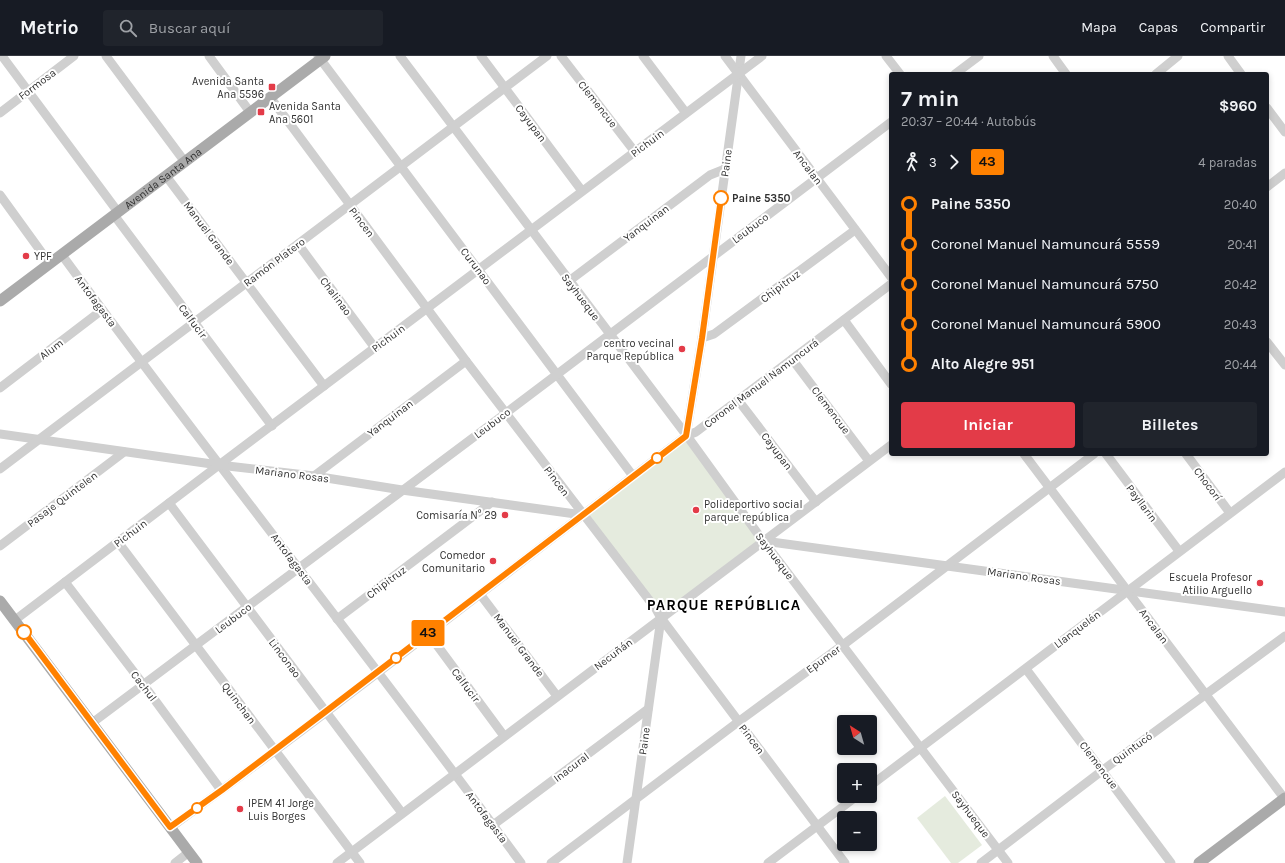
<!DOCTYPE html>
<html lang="es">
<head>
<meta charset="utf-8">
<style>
  body { margin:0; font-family:Karla,sans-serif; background:#20242c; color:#f1f3f6; height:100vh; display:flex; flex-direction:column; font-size:15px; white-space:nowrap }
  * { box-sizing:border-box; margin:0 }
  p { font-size:13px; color:#9ea1a6 }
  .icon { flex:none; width:22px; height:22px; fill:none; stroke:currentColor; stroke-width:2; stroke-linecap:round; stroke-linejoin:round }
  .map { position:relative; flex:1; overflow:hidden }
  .side { position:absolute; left:889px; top:16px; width:380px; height:384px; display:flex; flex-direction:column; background:#171b24; border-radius:4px; box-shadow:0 2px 6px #0003 }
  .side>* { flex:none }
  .badge { padding:0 8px; border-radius:3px; font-size:14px; line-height:26px }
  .needle { width:26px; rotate:323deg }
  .fabs { position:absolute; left:837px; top:659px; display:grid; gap:8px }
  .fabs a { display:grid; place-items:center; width:40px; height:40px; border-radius:4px; background:#171b24; box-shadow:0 2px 6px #0003; font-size:20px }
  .map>.badge { position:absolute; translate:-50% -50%; box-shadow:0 0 0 2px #fff }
  .legs { display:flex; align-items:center; gap:6px; height:44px; padding:0 12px; font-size:13px }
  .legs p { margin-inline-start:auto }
  .summary { display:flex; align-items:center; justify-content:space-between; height:68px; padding:0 12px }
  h1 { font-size:22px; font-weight:700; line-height:30px }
  .action { display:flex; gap:8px; margin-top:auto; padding:8px 12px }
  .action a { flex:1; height:46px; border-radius:4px; background:#e33b48; color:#fff; font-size:16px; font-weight:700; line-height:46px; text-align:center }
  .action a+a { background:#20242c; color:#f1f3f6 }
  ul { padding:0 12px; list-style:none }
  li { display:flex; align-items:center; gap:14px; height:40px; font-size:15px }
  li i { display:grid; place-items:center; width:6px; height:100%; margin:0 5px; background:currentColor }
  li i::after { content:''; width:10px; height:10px; margin:-5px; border:3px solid; border-radius:50%; background:#171b24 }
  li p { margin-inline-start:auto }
  li:first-child i { background:linear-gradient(#0000 50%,currentColor 0) }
  li:last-child i { background:linear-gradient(currentColor 50%,#0000 0) }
  header { display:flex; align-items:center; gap:24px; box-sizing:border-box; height:56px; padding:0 20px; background:#171b24; border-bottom:1px solid #363941 }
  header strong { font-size:19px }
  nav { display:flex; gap:22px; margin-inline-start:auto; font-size:14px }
  .search { width:280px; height:36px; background:#20242c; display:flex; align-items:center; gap:10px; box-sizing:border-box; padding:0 14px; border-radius:4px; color:#9ea1a6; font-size:15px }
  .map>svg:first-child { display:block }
  .green { fill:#e5ebde }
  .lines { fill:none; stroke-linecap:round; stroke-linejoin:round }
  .minor { stroke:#cfcfcf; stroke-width:9 }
  .major { stroke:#aaa; stroke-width:11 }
  .line-1-casing { stroke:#fff; stroke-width:9 }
  .line-1 { stroke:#ff8100; stroke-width:6 }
  .poi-dot { fill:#e33b48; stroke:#fff; stroke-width:1.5 }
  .stop-1-dot { fill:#fff; stroke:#ff8100; stroke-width:2 }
  .labels { text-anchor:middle; stroke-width:4; stroke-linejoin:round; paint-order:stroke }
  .poi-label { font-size:11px; fill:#323232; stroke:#fff; text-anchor:end }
  .street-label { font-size:11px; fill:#323232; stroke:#fff }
  .stop-label { font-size:11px; font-weight:bold; fill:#323232; stroke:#fff; text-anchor:start }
  .district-label { font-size:15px; font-weight:bold; letter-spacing:1px; fill:#000; stroke:#fff }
</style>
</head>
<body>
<header>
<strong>Metrio</strong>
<div class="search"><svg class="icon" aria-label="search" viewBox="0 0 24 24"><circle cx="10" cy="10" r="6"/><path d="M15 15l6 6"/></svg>Buscar aquí</div>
<nav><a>Mapa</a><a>Capas</a><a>Compartir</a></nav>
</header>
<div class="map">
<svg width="1285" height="807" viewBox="0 0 1285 807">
  <rect width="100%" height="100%" fill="#fff"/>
  <g class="green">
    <path d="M686,380L764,485L661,562L583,459Z"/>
    <path d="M945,740L982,789L958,807H951L917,762Z"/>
  </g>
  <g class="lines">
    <g class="minor">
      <path d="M2,0L118,156"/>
      <path d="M106,0L185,106"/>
      <path d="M209,0L250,56"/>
      <path d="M318,0L633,420"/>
      <path d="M400,0L690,384L758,478L1008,807"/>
      <path d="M481,0L582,135"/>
      <path d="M561,0L635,96"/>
      <path d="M643,0L686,57"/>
      <path d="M725,0L891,221"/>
      <path d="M886,0L900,18"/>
      <path d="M1053,0L1066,18"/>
      <path d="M1228,0L1241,18"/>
      <path d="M955,18L979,0"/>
      <path d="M1156,18L1178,0"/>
      <path d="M270,41L466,305L656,553L661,562L845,807"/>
      <path d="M1267,52L1285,76"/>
      <path d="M0,57L74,0"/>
      <path d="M166,120L324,330"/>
      <path d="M1267,131L1285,117"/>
      <path d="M0,139L50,208"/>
      <path d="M114,159L272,370"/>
      <path d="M298,188L375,292"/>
      <path d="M62,199C212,404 371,602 521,807"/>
      <path d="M569,225L710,119L725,113"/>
      <path d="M844,264L891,328"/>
      <path d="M702,282L714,278L855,174"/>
      <path d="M1267,286L1285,309"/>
      <path d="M792,303L869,405"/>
      <path d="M0,332L102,254"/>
      <path d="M738,344L816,446"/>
      <path d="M0,378L219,409L314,420L402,434L583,459"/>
      <path d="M686,380L702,282L741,0"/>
      <path d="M1024,398L1284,742"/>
      <path d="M1106,398L1179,495"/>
      <path d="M1186,398L1230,457"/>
      <path d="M0,413L547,0"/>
      <path d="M314,420L466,305"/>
      <path d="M169,447L402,757"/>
      <path d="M764,485L1285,556"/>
      <path d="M118,486L360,807"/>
      <path d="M0,490L124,396"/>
      <path d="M65,526L143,628L221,734"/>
      <path d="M480,538L557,640"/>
      <path d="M337,563L492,446"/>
      <path d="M15,564L219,409L762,0"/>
      <path d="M428,577L504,680"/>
      <path d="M1026,613L1171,807"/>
      <path d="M92,667L506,357L891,66"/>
      <path d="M870,730L1285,416"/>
      <path d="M493,769L648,653"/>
      <path d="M171,771C346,645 514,510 686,380L696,376L891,228"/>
      <path d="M175,807L189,796"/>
      <path d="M337,807L891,389"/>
      <path d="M551,807L738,666L843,589L1094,398"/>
      <path d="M627,807L661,562"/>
      <path d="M768,807L857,740"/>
      <path d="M981,807L1103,714L1285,580"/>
    </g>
    <g class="major">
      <path id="s1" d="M0,245L325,0"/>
      <path d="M0,545L197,807"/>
      <path d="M1199,807L1285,742"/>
    </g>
  </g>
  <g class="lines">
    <defs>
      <path id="line-1" d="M24,576L170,771L222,734L325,656L686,380L702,282L721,142"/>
    </defs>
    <use href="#line-1" class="line-1-casing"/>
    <use href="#line-1" class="line-1"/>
  </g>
  <g class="poi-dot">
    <rect x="268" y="27" width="8" height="8" rx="2"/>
    <rect x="257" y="52" width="8" height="8" rx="2"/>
    <circle cx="26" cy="200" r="4"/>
    <circle cx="682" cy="293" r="4"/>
    <circle cx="696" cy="454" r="4"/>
    <circle cx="505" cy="459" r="4"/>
    <circle cx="493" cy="505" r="4"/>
    <circle cx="1260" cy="527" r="4"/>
    <circle cx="240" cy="753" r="4"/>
  </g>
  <g class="stop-1-dot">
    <circle cx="721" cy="142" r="7"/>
    <circle cx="657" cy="402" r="5"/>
    <circle cx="24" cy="576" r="7"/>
    <circle cx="396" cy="602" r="5"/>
    <circle cx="197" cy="752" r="5"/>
  </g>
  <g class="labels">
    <g class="poi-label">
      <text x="264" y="29">Avenida Santa<tspan x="264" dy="13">Ana 5596</tspan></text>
      <text x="269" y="54" text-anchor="start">Avenida Santa<tspan x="269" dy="13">Ana 5601</tspan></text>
      <text x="34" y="204" text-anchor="start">YPF</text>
      <text x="674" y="291">centro vecinal<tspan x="674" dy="13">Parque República</tspan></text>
      <text x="704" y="452" text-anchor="start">Polideportivo social<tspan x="704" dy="13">parque república</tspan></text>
      <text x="497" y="463">Comisaría N° 29</text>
      <text x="485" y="503">Comedor<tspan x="485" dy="13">Comunitario</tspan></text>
      <text x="1252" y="525">Escuela Profesor<tspan x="1252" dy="13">Atilio Arguello</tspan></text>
      <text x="248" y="751" text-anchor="start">IPEM 41 Jorge<tspan x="248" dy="13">Luis Borges</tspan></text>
    </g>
    <g class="street-label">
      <text transform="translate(37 28) rotate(-37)" y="4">Formosa</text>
      <text transform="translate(598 48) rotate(52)" y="4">Clemencue</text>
      <text transform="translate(531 67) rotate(53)" y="4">Cayupan</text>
      <text transform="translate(647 87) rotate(-37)" y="4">Pichuin</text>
      <text transform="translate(726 107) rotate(-82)" y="4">Paine</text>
      <text transform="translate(808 111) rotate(53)" y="4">Ancalan</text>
      <text dy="4" stroke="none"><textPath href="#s1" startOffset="204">Avenida Santa Ana</textPath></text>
      <text transform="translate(362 166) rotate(53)" y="4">Pincen</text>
      <text transform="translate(646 167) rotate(-37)" y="4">Yanquinan</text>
      <text transform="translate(750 172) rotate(-37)" y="4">Leubuco</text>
      <text transform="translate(209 177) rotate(53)" y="4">Manuel Grande</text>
      <text transform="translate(274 206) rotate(-37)" y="4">Ramón Platero</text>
      <text transform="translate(476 210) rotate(53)" y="4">Curunao</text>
      <text transform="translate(780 230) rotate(-37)" y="4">Chipitruz</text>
      <text transform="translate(336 240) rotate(53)" y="4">Chalinao</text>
      <text transform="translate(581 241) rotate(53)" y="4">Sayhueque</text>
      <text transform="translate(96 245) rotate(53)" y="4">Antofagasta</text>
      <text transform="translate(193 265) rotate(53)" y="4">Calfucir</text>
      <text transform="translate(388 282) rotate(-37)" y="4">Pichuin</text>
      <text transform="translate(51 293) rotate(-37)" y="4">Alum</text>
      <text transform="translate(761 327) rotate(-37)" y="4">Coronel Manuel Namuncurá</text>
      <text transform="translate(831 354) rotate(53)" y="4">Clemencue</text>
      <text transform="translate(390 362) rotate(-37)" y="4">Yanquinan</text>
      <text transform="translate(492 367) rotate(-37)" y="4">Leubuco</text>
      <text transform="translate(777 395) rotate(53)" y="4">Cayupan</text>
      <text transform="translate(292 418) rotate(7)" y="4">Mariano Rosas</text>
      <text transform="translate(557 425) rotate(53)" y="4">Pincen</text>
      <text transform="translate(1208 428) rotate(53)" y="4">Chocorí</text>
      <text transform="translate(62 443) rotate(-37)" y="4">Pasaje Quintelen</text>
      <text transform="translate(1142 447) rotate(53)" y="4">Payllarin</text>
      <text transform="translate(130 477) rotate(-37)" y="4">Pichuin</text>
      <text transform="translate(775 500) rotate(53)" y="4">Sayhueque</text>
      <text transform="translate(292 503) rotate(53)" y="4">Antofagasta</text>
      <text transform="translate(1024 520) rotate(8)" y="4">Mariano Rosas</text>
      <text transform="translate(386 526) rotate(-37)" y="4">Chipitruz</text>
      <text transform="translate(233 562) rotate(-37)" y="4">Leubuco</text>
      <text transform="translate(1154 570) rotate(53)" y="4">Ancalan</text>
      <text transform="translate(1077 573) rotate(-37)" y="4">Llanquelén</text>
      <text transform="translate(519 589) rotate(53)" y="4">Manuel Grande</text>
      <text transform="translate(613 598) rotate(-37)" y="4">Necuñán</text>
      <text transform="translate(285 602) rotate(53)" y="4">Linconao</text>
      <text transform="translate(823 603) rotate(-36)" y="4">Epumer</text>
      <text transform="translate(466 629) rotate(53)" y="4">Calfucir</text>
      <text transform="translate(144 630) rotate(53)" y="4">Cachul</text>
      <text transform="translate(239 647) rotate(53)" y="4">Quinchan</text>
      <text transform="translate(752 683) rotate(53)" y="4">Pincen</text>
      <text transform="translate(644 685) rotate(-82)" y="4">Paine</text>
      <text transform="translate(1132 692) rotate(-36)" y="4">Quintucó</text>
      <text transform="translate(1099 709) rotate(53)" y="4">Clemencue</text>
      <text transform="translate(571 711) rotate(-37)" y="4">Inacural</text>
      <text transform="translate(971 758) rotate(53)" y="4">Sayhueque</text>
      <text transform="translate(487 761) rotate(53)" y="4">Antofagasta</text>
    </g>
    <g class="stop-label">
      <text x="732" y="146">Paine 5350</text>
    </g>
    <g class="district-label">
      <text x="724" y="554">PARQUE REPÚBLICA</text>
    </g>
  </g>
</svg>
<div class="fabs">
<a><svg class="needle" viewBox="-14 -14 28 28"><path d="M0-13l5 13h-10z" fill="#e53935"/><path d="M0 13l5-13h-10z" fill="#9ea1a6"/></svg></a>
<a>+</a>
<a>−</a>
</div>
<b class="badge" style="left:428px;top:577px;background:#ff8100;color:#111">43</b>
<section class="side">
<div class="summary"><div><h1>7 min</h1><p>20:37 – 20:44 · Autobús</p></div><b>$960</b></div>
<div class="legs"><svg class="icon" aria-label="walk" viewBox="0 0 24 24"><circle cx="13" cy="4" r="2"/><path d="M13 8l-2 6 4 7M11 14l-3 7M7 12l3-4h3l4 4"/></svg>3<svg class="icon" aria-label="forward" viewBox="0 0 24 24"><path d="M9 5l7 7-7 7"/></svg><b class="badge" style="background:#ff8100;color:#111">43</b><p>4 paradas</p></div>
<ul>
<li><i style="color:#ff8100"></i><b>Paine 5350</b><p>20:40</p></li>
<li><i style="color:#ff8100"></i><span>Coronel Manuel Namuncurá 5559</span><p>20:41</p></li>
<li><i style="color:#ff8100"></i><span>Coronel Manuel Namuncurá 5750</span><p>20:42</p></li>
<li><i style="color:#ff8100"></i><span>Coronel Manuel Namuncurá 5900</span><p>20:43</p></li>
<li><i style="color:#ff8100"></i><b>Alto Alegre 951</b><p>20:44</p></li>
</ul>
<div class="action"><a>Iniciar</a><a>Billetes</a></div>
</section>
</div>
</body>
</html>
